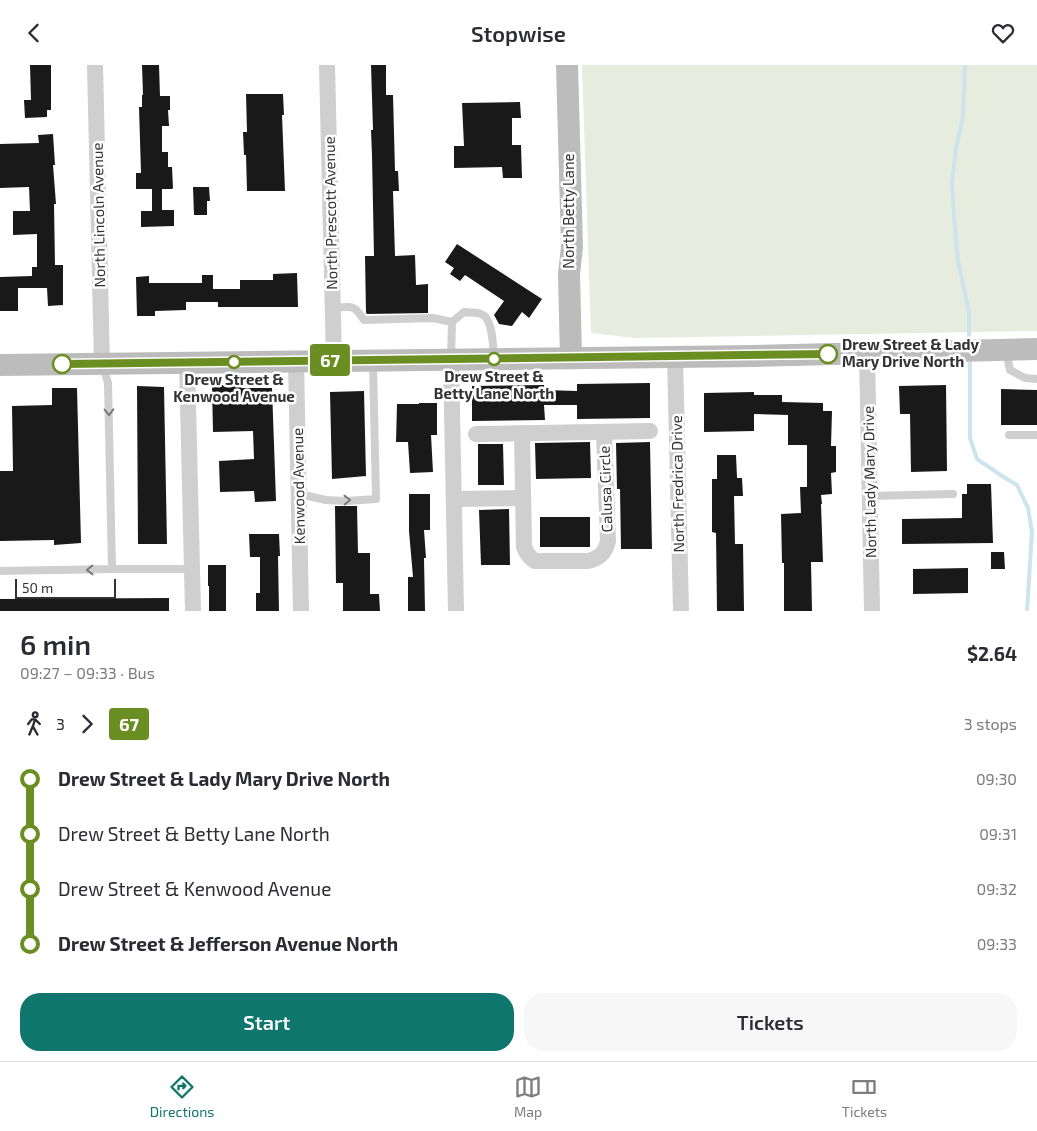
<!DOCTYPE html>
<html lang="en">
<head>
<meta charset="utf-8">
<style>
  body { margin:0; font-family:"Exo 2",sans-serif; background:#f7f7f7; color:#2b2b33; height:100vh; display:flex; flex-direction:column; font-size:19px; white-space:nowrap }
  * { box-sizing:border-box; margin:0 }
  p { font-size:16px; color:#7c7c81 }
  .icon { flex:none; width:28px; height:28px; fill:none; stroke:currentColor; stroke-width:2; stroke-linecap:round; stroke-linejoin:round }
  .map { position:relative; height:546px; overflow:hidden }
  .details { display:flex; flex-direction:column; background:#fff; flex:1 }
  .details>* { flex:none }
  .badge { padding:0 10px; border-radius:4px; font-size:18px; line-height:32px }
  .scale { position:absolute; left:15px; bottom:12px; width:101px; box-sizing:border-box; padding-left:5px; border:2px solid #323232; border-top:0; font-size:14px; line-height:18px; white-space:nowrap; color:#323232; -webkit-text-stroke:4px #fff; paint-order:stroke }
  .map>.badge { position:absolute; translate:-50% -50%; box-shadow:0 0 0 2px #fff }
  .legs { display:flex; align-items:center; gap:8px; height:55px; padding:0 20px; font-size:16px }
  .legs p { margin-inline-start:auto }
  .summary { display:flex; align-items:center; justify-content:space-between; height:85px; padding:0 20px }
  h1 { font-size:28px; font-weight:600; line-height:38px }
  .action { display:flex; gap:10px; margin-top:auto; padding:10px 20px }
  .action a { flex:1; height:58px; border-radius:20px; background:#0f766e; color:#fff; font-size:20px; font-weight:600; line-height:58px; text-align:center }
  .action a+a { background:#f7f7f7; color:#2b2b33 }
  ul { padding:0 20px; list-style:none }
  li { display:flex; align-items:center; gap:18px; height:55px; font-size:19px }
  li i { display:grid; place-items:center; width:8px; height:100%; margin:0 6px; background:currentColor }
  li i::after { content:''; width:12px; height:12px; margin:-6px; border:4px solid; border-radius:50%; background:#fff }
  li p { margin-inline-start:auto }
  li:first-child i { background:linear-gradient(#0000 50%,currentColor 0) }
  li:last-child i { background:linear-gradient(currentColor 50%,#0000 0) }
  header { display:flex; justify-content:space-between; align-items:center; height:65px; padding:0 20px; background:#fff; font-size:22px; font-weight:600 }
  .dock { display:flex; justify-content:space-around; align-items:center; height:70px; border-top:1px solid #e1e1e2; background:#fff; font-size:14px; color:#7c7c81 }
  .dock a { display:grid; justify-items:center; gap:2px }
  .dock .current { color:#0f766e }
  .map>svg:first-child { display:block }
  .green { fill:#e6ecde }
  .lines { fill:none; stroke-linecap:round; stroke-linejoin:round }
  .stream { stroke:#cde4ef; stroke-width:4 }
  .building { fill:#191919 }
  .lane { stroke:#cfcfcf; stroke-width:8 }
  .street { stroke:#cfcfcf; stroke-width:16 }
  .secondary { stroke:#bcbcbc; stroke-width:22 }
  .oneway { stroke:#797979 }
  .line-1-casing { stroke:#fff; stroke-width:11 }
  .line-1 { stroke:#6b8e23; stroke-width:8 }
  .stop-1-dot { fill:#fff; stroke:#6b8e23; stroke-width:2.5 }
  .labels { text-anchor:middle; stroke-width:5; stroke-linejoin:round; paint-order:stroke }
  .street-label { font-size:15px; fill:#323232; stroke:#fff }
  .stop-label { font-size:15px; font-weight:bold; fill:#323232; stroke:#fff }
</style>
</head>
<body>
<header><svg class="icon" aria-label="back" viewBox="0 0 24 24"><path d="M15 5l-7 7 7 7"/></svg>Stopwise<svg class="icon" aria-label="heart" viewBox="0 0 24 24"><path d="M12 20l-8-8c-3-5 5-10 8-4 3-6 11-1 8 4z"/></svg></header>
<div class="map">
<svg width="1037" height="546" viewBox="0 0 1037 546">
  <rect width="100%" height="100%" fill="#fff"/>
  <path class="green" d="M582,0H1037V266L635,273L591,268Z"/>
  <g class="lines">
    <g class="stream">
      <path d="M965,0L963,52L956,83L952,118L954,152L958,196L969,247V279"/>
      <path d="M970,294V373L977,394L1002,411L1017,420L1028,443L1032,467L1027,546"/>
    </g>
  </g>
  <g class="building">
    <path d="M30,0H51V45H47V52L25,53L24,35H31Z"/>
    <path d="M142,0H159L160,31H170V45H168L169,61H162V87H168V102H172L173,123L172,124H162V145H174V161L141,162V146H152V124H136V108H141L139,42H142V30H143Z"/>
    <path d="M371,0H386V30H393L395,106H398L399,126H393L395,191L415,190L416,220L428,219V248L367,249L366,248L365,191H374L372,90L371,65H373Z"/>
    <path d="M246,29H283L284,50H282L285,126H247L246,90H244L243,67H247Z"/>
    <path d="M520,37L521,53H512V80H521L522,113H503L502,102L454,103V81H464L462,38Z"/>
    <path d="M53,69L55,100H53L56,139H54L55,200H63V240L48,241L47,223H18V246H0V212L32,211V202H37V169L13,170V146H30L29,122L0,123V79L39,78L38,70Z"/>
    <path d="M193,122H209L210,136H207V150H194Z"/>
    <path d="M457,179L542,234L529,253L522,247L512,261L499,259L494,250L504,236L465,210L460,216L450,209L454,203L445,197Z"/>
    <path d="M297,208L298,242H218V237H186V245L155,246V251H137L136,212L149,211V218H202V210H213V224H240V215H273V209Z"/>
    <path d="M650,318V353L577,354V340H544L545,355L472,356V321L544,320V325L577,326V319Z"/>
    <path d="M212,320H241V323H272L276,436L255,437L254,426L220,427L219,396L254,394L253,366L213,367Z"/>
    <path d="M946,320L947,406L911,407L910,349H900L899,321Z"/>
    <path d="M137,321L164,322L167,479H138Z"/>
    <path d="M52,323H77L81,478L54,480V475L0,476V406H13L12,341L52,340Z"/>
    <path d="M1001,324L1037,325V360H1001Z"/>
    <path d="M364,326L366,411L332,414L330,327Z"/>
    <path d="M754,327V330H782V337L823,338V346H832L831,381H836V407L831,408L832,429L821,430L822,439H821L823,497H811L812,546H784V498H782L781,449L801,448L800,422H807V380H788V350L754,349V366L704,367V328Z"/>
    <path d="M419,338H437V370H431L433,407L410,408L408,377H396L397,339H419Z"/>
    <path d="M590,377L591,413L536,414L535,378Z"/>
    <path d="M650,377L652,484H621L620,424H617L616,378Z"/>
    <path d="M478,379H503L504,420H478Z"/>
    <path d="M717,390H736L737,413H742L743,431H734L735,479H743L744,546H717L716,468L712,467V414H717Z"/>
    <path d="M967,419H991L993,478L902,479V454L962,453V429H967Z"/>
    <path d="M409,429H430V465H424L426,493H424L425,546H408V512H413L409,466Z"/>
    <path d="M335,441H357L358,488H370V529H379L380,546H343V518H336Z"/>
    <path d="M509,444L510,500H481L479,445Z"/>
    <rect x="540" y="452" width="50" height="30"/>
    <path d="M249,469H279L280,491H278L279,546H256V528H260V492H250Z"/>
    <path d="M991,487H1004L1005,504H991Z"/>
    <path d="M208,500H226V546H209V521H208Z"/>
    <path d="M968,503V528L913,529V504Z"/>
    <path d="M169,533V546H0V534Z"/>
  </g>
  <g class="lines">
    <g class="lane">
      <path d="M333,243C339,243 350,240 355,244C359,247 361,251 364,255L433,253L452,257L451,293"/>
      <path d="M452,257L464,247C469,248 477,247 481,249C493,253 493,281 494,292"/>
      <path d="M1006,286L1010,305L1025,313L1037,314"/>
      <path d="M1009,370H1037"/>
      <path d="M299,429L326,435L346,436L376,434L373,299"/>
      <path d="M870,431L953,429"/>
      <path d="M112,504H192"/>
      <path d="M0,506L112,504L108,318L103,301"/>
    </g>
    <g class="street">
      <path d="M95,0L102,299"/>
      <path d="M327,0L334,295"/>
      <path d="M867,289L872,546"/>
      <path d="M675,291L681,546"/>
      <path d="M451,294L456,546"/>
      <path d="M296,296L301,546"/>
      <path d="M187,297L193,546"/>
      <path d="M522,368L524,482C527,489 529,492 535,496H588C600,493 605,488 608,476L604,367"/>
      <path d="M476,369L650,366"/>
      <path d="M454,434L523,433"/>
    </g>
    <g class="secondary">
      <path d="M567,0L572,182L569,209L571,293"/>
      <path d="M0,300L754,291L1037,284"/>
    </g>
  </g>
  <defs><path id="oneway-chevron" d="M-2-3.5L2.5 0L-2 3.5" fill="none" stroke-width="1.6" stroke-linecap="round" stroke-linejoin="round" transform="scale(1.25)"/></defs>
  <g class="oneway">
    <use href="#oneway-chevron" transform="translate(109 347) rotate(89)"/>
    <use href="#oneway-chevron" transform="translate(347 435) rotate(-1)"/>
    <use href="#oneway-chevron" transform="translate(90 505) rotate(179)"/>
  </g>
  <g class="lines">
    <defs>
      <path id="line-1" d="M62,299L828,289"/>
    </defs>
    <use href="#line-1" class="line-1-casing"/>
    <use href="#line-1" class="line-1"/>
  </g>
  <g class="stop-1-dot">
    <circle cx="828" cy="289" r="9"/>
    <circle cx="494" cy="294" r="6"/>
    <circle cx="234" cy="297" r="6"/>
    <circle cx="62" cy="299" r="9"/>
  </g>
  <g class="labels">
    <g class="street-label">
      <text transform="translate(569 146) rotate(-90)" y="5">North Betty Lane</text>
      <text transform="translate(331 148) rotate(-91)" y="5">North Prescott Avenue</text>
      <text transform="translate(99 150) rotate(-91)" y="5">North Lincoln Avenue</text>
      <text transform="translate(870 417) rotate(-91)" y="5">North Lady Mary Drive</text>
      <text transform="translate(678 419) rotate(-91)" y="5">North Fredrica Drive</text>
      <text transform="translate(299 421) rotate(-91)" y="5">Kenwood Avenue</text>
      <text transform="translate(606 424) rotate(-92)" y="5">Calusa Circle</text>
    </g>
    <g class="stop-label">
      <text x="842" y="285" text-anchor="start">Drew Street &amp; Lady<tspan x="842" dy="17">Mary Drive North</tspan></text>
      <text x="494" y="317">Drew Street &amp;<tspan x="494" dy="17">Betty Lane North</tspan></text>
      <text x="234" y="320">Drew Street &amp;<tspan x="234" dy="17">Kenwood Avenue</tspan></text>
    </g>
  </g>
</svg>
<div class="scale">50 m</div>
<b class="badge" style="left:330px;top:295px;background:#6b8e23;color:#fff">67</b>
</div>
<section class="details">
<div class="summary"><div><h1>6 min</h1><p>09:27 – 09:33 · Bus</p></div><b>$2.64</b></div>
<div class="legs"><svg class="icon" aria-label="walk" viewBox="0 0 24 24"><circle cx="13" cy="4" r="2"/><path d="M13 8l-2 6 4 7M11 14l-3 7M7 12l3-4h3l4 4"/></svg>3<svg class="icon" aria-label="forward" viewBox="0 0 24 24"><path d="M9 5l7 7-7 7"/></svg><b class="badge" style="background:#6b8e23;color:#fff">67</b><p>3 stops</p></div>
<ul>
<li><i style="color:#6b8e23"></i><b>Drew Street &amp; Lady Mary Drive North</b><p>09:30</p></li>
<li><i style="color:#6b8e23"></i><span>Drew Street &amp; Betty Lane North</span><p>09:31</p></li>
<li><i style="color:#6b8e23"></i><span>Drew Street &amp; Kenwood Avenue</span><p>09:32</p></li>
<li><i style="color:#6b8e23"></i><b>Drew Street &amp; Jefferson Avenue North</b><p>09:33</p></li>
</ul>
<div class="action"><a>Start</a><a>Tickets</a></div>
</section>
<nav class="dock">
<a class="current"><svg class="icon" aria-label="directions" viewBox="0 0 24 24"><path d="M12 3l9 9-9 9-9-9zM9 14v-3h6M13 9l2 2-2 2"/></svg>Directions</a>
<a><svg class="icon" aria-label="map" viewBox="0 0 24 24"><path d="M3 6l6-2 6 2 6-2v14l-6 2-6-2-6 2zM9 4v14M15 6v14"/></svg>Map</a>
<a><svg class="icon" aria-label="tickets" viewBox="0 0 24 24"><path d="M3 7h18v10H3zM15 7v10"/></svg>Tickets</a>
</nav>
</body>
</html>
